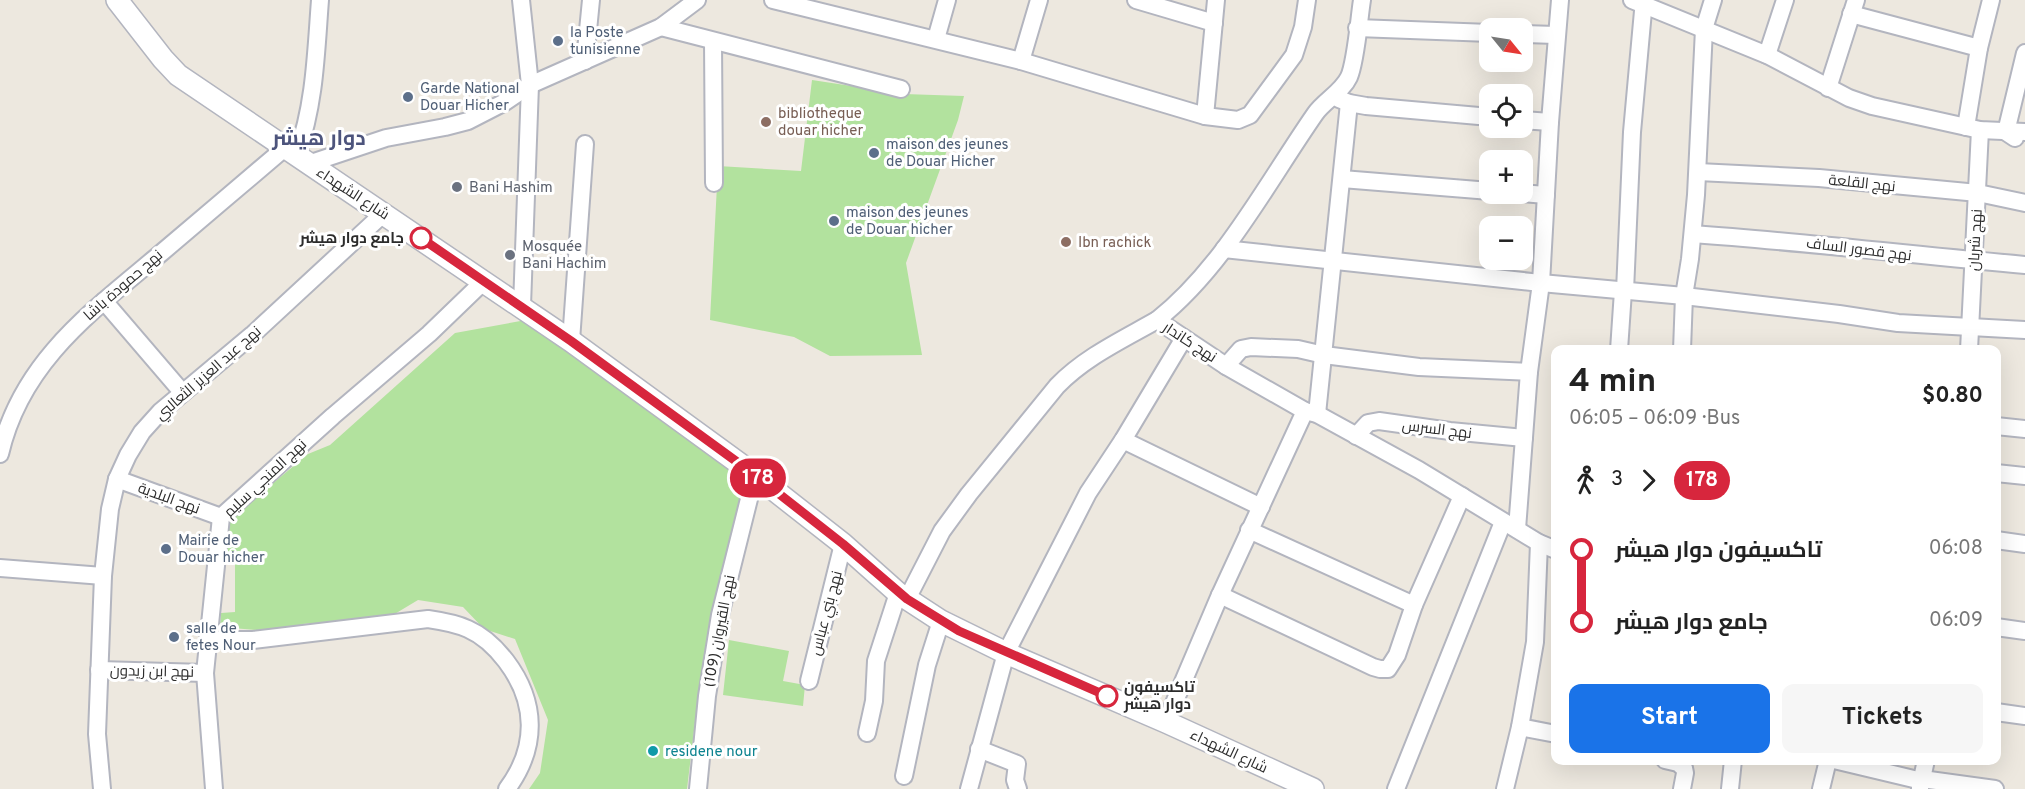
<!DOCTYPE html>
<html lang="en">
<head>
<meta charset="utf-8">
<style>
  body { margin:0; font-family:Overpass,Cairo,sans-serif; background:#f6f6f6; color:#222; height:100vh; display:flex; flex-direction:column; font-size:22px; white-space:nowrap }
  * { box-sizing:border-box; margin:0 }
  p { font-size:20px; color:#767676 }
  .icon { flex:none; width:33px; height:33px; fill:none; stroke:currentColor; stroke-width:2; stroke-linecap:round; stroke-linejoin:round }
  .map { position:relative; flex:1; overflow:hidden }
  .side { position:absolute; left:1551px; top:345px; width:450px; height:420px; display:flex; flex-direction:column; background:#fff; border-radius:12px; box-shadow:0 6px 24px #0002 }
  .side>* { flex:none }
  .badge { padding:0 12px; border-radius:20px; font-size:21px; line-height:39px }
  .needle { width:39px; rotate:120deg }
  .tools { position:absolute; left:1479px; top:18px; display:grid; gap:12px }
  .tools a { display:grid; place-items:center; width:54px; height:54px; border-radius:12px; background:#fff; box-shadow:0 6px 24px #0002; font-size:30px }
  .map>.badge { position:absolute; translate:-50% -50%; box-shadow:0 0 0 3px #fff }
  .legs { display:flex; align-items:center; gap:9px; height:66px; padding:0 18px; font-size:20px }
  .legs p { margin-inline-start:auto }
  .summary { display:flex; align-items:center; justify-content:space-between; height:102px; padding:0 18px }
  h1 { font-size:33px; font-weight:700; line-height:45px }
  .primary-button { display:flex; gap:12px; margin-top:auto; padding:12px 18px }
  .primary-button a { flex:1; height:69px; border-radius:12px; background:#1a73e8; color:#fff; font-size:24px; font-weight:700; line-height:69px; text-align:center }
  .primary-button a+a { background:#f6f6f6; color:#222 }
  ul { padding:0 18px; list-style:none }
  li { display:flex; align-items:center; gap:21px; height:72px; font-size:22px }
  li i { display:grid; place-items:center; width:9px; height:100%; margin:0 8px; background:currentColor }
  li i::after { content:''; width:15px; height:15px; margin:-8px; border:4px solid; border-radius:50%; background:#fff }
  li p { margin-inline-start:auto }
  li:first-child i { background:linear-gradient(#0000 50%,currentColor 0) }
  li:last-child i { background:linear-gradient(currentColor 50%,#0000 0) }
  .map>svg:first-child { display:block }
  .green { fill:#b2e29e }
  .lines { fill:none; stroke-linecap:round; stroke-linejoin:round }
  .minor-casing { stroke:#b3b5bf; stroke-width:20 }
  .tertiary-casing { stroke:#b3b5bf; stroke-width:24 }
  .minor { stroke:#fff; stroke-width:16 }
  .tertiary { stroke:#fff; stroke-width:21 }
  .line-1-casing { stroke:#fff; stroke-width:14 }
  .line-1 { stroke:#d7263d; stroke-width:9 }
  .service-dot { fill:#5c6f8a; stroke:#fff; stroke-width:2 }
  .education-dot { fill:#8d6e63; stroke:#fff; stroke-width:2 }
  .worship-dot { fill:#6b7280; stroke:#fff; stroke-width:2 }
  .stop-1-dot { fill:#fff; stroke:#d7263d; stroke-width:3 }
  .culture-dot { fill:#0f9aa8; stroke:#fff; stroke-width:2 }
  .labels { text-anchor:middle; stroke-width:6; stroke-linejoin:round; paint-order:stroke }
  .service-label { font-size:15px; fill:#4e5e75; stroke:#fff; text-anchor:start }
  .education-label { font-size:15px; fill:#785e54; stroke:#fff; text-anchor:start }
  .street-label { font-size:15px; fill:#2c2c2c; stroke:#fff }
  .worship-label { font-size:15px; fill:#5b616d; stroke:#fff; text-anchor:start }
  .stop-label { font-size:15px; font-weight:bold; fill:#2c2c2c; stroke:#fff; text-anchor:end }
  .culture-label { font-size:15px; fill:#0d838f; stroke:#fff; text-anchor:start }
  .district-label { font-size:21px; font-weight:bold; fill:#4d547c; stroke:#fff }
</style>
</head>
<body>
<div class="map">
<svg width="2025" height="789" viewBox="0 0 2025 789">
  <rect width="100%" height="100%" fill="#ede8df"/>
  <g class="green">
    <path d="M812,80L904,94L964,96L958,120L906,263L922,355L830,356L794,337L710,320L718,166L801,171Z"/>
    <path d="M526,320L745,475L700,681L687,789H529L540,773L548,720L515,639L484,629L463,607L418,600L388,618L302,624L291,633L220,627L221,613L235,612V554L224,552L230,519L308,454L330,445L455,333Z"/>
    <path d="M729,640L789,651L783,681L805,685L803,706L723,695Z"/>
  </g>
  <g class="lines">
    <defs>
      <g id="minor">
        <path d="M521,0L530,85L522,306"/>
        <path d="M773,0L1021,61L1205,116L1238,120L1250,115L1294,55L1303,27L1307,0"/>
        <path d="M1136,0L1214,23"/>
        <path d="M1632,0L1767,55L1849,98L1872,106L1980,130L2025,132"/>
        <path d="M1851,14L1979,48"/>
        <path d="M661,27L901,89"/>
        <path d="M1357,28L1490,33"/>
        <path d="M1522,34L1556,35"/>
        <path d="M936,39L947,0"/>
        <path d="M713,41L714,183"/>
        <path d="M1767,55L1785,0"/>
        <path d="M585,61L591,0"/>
        <path d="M1021,61L1039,0"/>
        <path d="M1828,88L1856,0"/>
        <path d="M1339,99L1349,103L1366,106L1490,117"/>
        <path d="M1205,116L1216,0"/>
        <path d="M1522,120L1550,122"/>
        <path d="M1966,127L1979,48L1991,0"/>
        <path d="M2015,138L2006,132L2025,53"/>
        <path d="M297,154C315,104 316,52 320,0"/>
        <path d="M308,164L386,138L445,127L468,121L505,102L530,85L661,27L697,0"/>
        <path d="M1698,172L1819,178L1978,193L2025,203"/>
        <path d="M1342,179L1490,191"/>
        <path d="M1522,193L1546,195"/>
        <path d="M1693,234C1804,242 1914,255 2025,265"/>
        <path d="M1224,249L1541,283L1684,296L1839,314L1898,323L2025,330"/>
        <path d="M1625,291L1632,132L1644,0"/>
        <path d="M104,301L182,392"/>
        <path d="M1157,320C1223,268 1267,183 1315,114C1324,101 1342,92 1349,77C1356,61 1359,19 1362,0"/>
        <path d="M571,341L585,144"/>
        <path d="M1619,350L1623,291"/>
        <path d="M1682,350L1684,296L1690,259L1696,195L1704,29L1713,0"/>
        <path d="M1969,350L1980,130"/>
        <path d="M1226,366L1241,349L1251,347L1298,349L1324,355L1419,367L1529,372"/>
        <path d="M1317,414L1349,103"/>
        <path d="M1996,426L2025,429"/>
        <path d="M1356,436L1368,423L1379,421L1450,431L1524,438"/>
        <path d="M1123,440L1261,507"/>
        <path d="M0,454C21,362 91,312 160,254C202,218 244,183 286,147"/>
        <path d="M1996,473L2025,476"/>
        <path d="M117,479L221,517"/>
        <path d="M1517,529L1529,372L1541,283L1550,122L1560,0"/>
        <path d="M1249,530L1414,605"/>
        <path d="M1996,540L2025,544"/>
        <path d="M0,568L103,576"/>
        <path d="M1220,595L1373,667L1380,669H1388L1397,655L1414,605L1462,496"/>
        <path d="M907,599L942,531L969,494L1057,386C1085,357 1122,340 1157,320L1226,366L1305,411L1317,414L1419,470L1539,543L1556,550"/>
        <path d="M1996,627L2025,631"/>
        <path d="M208,640H253L428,619C442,621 455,623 468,629C484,636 496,648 506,661C537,702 538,747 507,789"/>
        <path d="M99,670L205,673"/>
        <path d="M809,681L843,544"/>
        <path d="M1996,712L2025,716"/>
        <path d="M1166,722L1220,595L1305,411"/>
        <path d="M1520,727L1556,734"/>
        <path d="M867,733L874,701L876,661L898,593"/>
        <path d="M979,749L1017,764L1015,780L1018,789"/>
        <path d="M1665,760L1678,763L1684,768L1685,773L1682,789"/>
        <path d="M1834,760L1922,781"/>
        <path d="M904,776L927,665L941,621"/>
        <path d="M1922,779L1995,789"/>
        <path d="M1920,788L1926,760"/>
        <path d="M102,789L97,734L103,576L110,509L117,479L128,455L142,432L160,412L252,335L384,213"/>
        <path d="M214,789L205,673L221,517L333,416L429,334L484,281"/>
        <path d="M698,789L707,696L720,615L755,475"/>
        <path d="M969,789L1006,653L1088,493L1123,440L1184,338"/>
        <path d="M1396,789L1503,522"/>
        <path d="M1505,789L1520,727L1535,642L1539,543"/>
        <path d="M1730,789L1733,760"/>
        <path d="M1821,789L1828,760"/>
      </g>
      <path id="tertiary" d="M117,0L163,59L178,75L571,341L755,475L843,544L898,593L941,621L1006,653L1166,722L1313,789"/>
    </defs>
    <use href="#minor" class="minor-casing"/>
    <use href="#tertiary" class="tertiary-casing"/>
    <use href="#minor" class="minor"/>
    <use href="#tertiary" class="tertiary"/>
  </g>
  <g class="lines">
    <defs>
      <path id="line-1" d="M421,238L571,341L755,475L843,544L907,599L959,631L1107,696"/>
    </defs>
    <use href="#line-1" class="line-1-casing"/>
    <use href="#line-1" class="line-1"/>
  </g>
  <g class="service-dot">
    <circle cx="558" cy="41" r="6"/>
    <circle cx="408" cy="97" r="6"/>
    <circle cx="874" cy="153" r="6"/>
    <circle cx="834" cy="221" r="6"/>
    <circle cx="166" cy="549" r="6"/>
    <circle cx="174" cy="637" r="6"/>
  </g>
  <g class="education-dot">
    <circle cx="766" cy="122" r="6"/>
    <circle cx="1066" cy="242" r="6"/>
  </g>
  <g class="worship-dot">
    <circle cx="457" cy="187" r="6"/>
    <circle cx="510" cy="255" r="6"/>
  </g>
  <g class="stop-1-dot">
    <circle cx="421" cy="238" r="10"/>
    <circle cx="1107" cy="696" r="10"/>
  </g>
  <circle class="culture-dot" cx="653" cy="751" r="6"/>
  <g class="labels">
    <g class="service-label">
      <text x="570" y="37">la Poste<tspan x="570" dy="17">tunisienne</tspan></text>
      <text x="420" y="93">Garde National<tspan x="420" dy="17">Douar Hicher</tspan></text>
      <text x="886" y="149">maison des jeunes<tspan x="886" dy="17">de Douar Hicher</tspan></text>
      <text x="846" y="217">maison des jeunes<tspan x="846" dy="17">de Douar hicher</tspan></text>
      <text x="178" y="545">Mairie de<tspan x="178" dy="17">Douar hicher</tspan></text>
      <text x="186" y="633">salle de<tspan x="186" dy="17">fetes Nour</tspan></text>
    </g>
    <g class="education-label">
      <text x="778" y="118">bibliotheque<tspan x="778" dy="17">douar hicher</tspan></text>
      <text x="1078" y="247">Ibn rachick</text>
    </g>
    <g class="street-label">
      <text transform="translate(1862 183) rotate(6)" y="5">نهج القلعة</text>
      <text transform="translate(353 193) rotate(33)" y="5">شارع الشهداء</text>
      <text transform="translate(1975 240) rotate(-87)" y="5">نهج شربان</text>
      <text transform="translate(1859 249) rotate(7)" y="5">نهج قصور الساف</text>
      <text transform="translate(123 285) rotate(-41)" y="5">نهج حمودة باشا</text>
      <text transform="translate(1190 342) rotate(33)" y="5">نهج كاندار</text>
      <text transform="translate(208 373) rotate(-41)" y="5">نهج عبد العزيز الثعالبي</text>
      <text transform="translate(1437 429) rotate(7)" y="5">نهج السرس</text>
      <text transform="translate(265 478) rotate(-43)" y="5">نهج المنجي سليم</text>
      <text transform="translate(169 498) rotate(20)" y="5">نهج البلدية</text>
      <text transform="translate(826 613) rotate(-75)" y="5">نهج بني عباس</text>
      <text transform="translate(719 631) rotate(-79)" y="5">نهج القيروان (109)</text>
      <text transform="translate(152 671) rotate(1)" y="5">نهج ابن زيدون</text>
      <text transform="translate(1229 751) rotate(25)" y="5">شارع الشهداء</text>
    </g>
    <g class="worship-label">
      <text x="469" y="192">Bani Hashim</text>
      <text x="522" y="251">Mosquée<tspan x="522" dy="17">Bani Hachim</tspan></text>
    </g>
    <g class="stop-label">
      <text x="404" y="243">جامع دوار هيشر</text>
      <text x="1124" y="692" text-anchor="start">تاكسيفون<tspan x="1124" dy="17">دوار هيشر</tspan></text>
    </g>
    <g class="culture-label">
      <text x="665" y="756">residene nour</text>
    </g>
    <g class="district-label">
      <text x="319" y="145">دوار هيشر</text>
    </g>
  </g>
</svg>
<div class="tools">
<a><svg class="needle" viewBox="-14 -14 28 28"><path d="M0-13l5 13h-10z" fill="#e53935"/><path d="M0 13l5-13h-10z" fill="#767676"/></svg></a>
<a><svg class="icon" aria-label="locate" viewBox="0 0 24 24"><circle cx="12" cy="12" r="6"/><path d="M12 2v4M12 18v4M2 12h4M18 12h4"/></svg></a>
<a>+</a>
<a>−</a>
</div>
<b class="badge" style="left:758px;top:478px;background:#d7263d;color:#fff">178</b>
<section class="side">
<div class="summary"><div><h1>4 min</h1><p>06:05 – 06:09 · Bus</p></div><b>$0.80</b></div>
<div class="legs"><svg class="icon" aria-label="walk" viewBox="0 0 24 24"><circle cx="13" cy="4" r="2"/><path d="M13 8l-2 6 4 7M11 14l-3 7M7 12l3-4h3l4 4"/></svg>3<svg class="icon" aria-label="forward" viewBox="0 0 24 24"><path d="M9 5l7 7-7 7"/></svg><b class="badge" style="background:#d7263d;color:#fff">178</b></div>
<ul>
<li><i style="color:#d7263d"></i><b>تاكسيفون دوار هيشر</b><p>06:08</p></li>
<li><i style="color:#d7263d"></i><b>جامع دوار هيشر</b><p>06:09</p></li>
</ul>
<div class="primary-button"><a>Start</a><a>Tickets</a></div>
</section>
</div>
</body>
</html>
